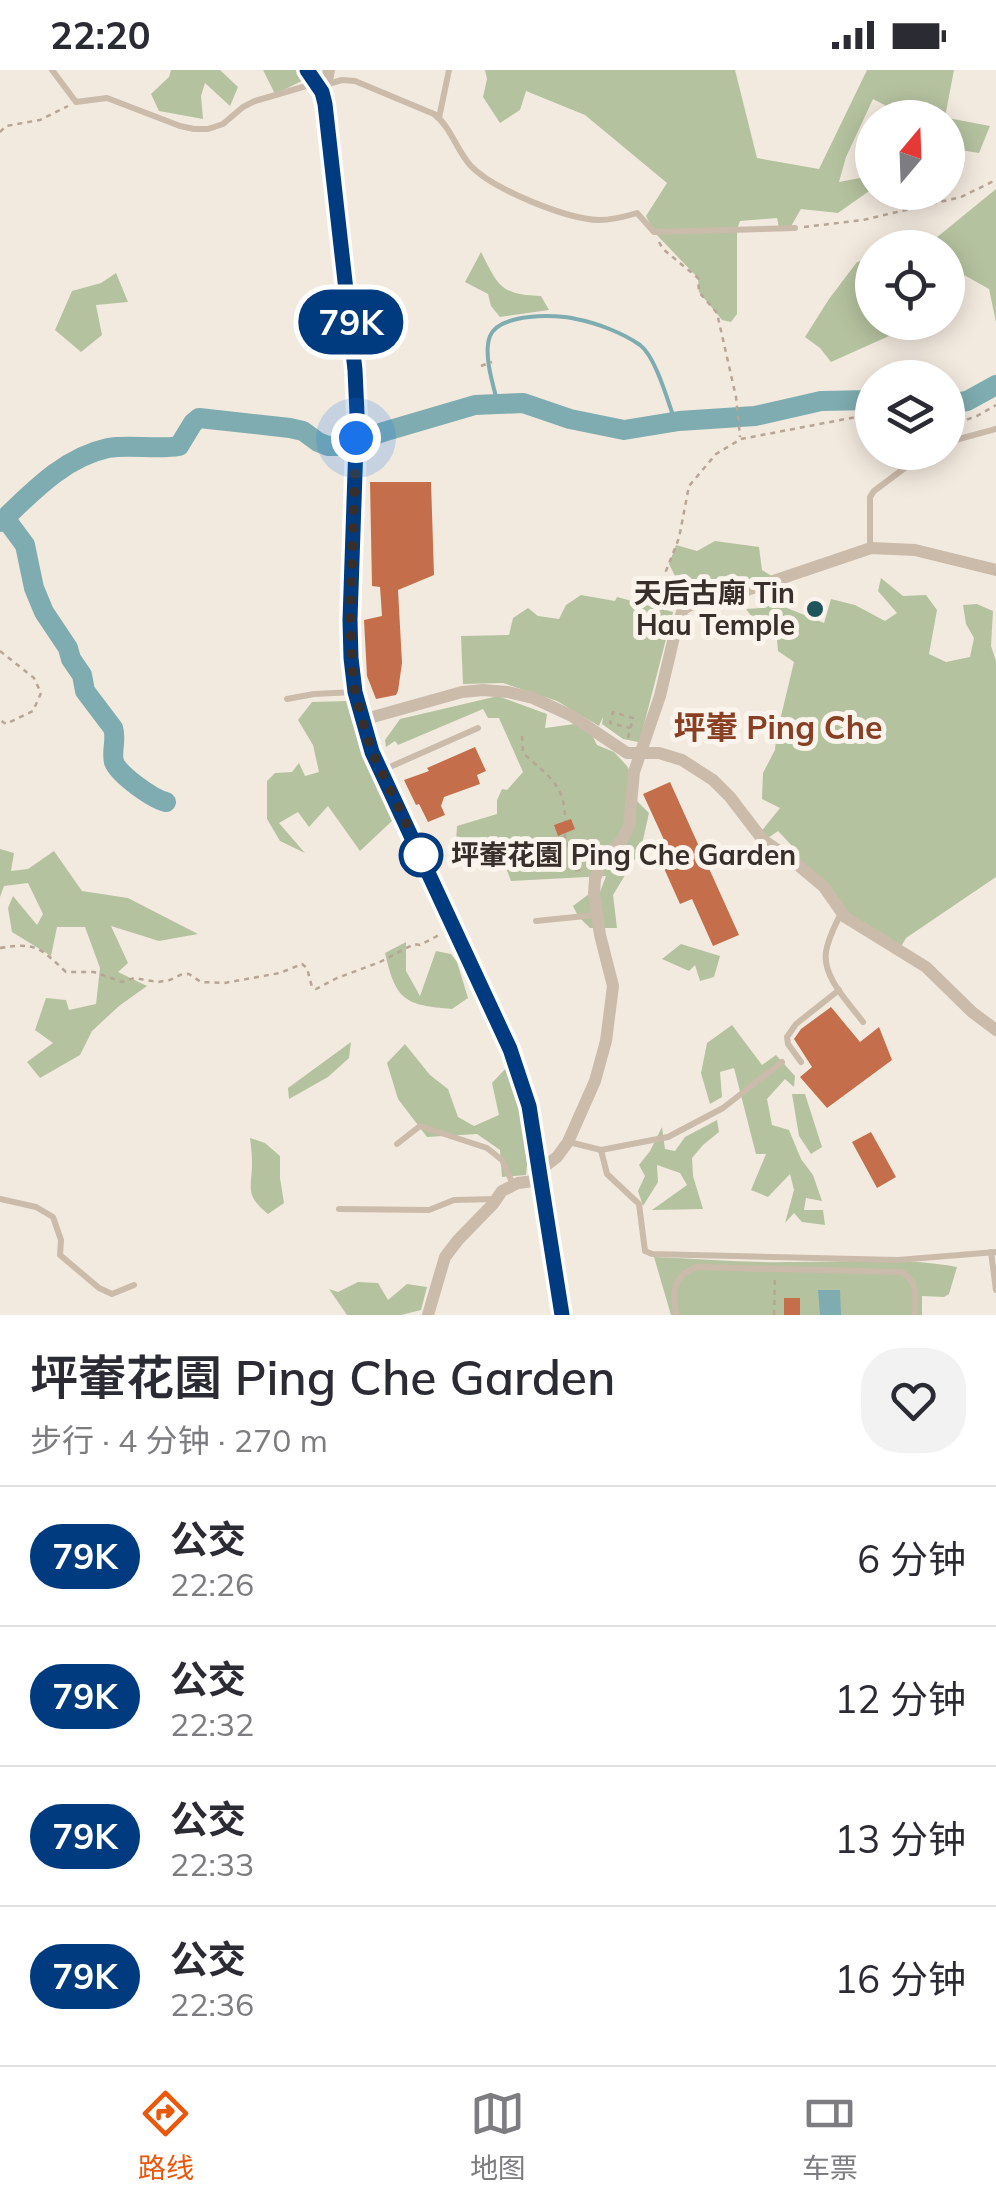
<!DOCTYPE html>
<html lang="zh">
<head>
<meta charset="utf-8">
<style>
  body { margin:0; font-family:Mulish,"Noto Sans SC",sans-serif; background:#f2f2f3; color:#2b2b33; height:100vh; display:flex; flex-direction:column; font-size:38px; white-space:nowrap }
  * { box-sizing:border-box; margin:0 }
  p { font-size:32px; color:#7c7c81 }
  .icon { flex:none; width:55px; height:55px; fill:none; stroke:currentColor; stroke-width:2; stroke-linecap:round; stroke-linejoin:round }
  .map { position:relative; height:1245px; overflow:hidden }
  .sheet { display:flex; flex-direction:column; background:#fff; flex:1 }
  .sheet>* { flex:none }
  .badge { padding:0 20px; border-radius:32px; font-size:35px; line-height:65px }
  .needle { width:65px; rotate:19deg }
  .controls { position:absolute; left:855px; top:30px; display:grid; gap:20px }
  .controls a { display:grid; place-items:center; width:110px; height:110px; border-radius:50%; background:#fff; box-shadow:0 5px 25px #0003; font-size:50px }
  .you { position:absolute; width:50px; height:50px; margin:-25px; border:8px solid #fff; border-radius:50%; background:#1a73e8; box-shadow:0 0 0 15px #1a73e833 }
  .map>.badge { position:absolute; translate:-50% -50%; box-shadow:0 0 0 5px #fff }
  .round { display:grid; place-items:center; flex:none; width:105px; height:105px; border-radius:40px; background:#f2f2f3 }
  .head { display:flex; align-items:center; justify-content:space-between; height:170px; padding:0 30px }
  h1 { font-size:48px; font-weight:600; line-height:75px }
  ul { padding:0; list-style:none }
  li { display:flex; align-items:center; gap:30px; height:140px; padding:0 30px; border-top:2px solid #e1e1e2 }
  li div { flex:1 }
  li b { display:block; font-size:38px }
  li em { font-style:normal }
  li .badge { min-width:110px; font-weight:700; text-align:center }
  .status { display:flex; justify-content:space-between; align-items:center; height:70px; padding:0 50px; background:#fff; direction:ltr }
  .status svg { height:28px; fill:currentColor }
  .menu { display:flex; justify-content:space-around; align-items:center; height:140px; border-top:2px solid #e1e1e2; background:#fff; font-size:28px; color:#7c7c81 }
  .menu a { display:grid; justify-items:center; gap:5px }
  .menu .active { color:#ea580c }
  .map>svg:first-child { display:block }
  .green { fill:#b5c29f }
  .water { fill:#7eacb0 }
  .lines { fill:none; stroke-linecap:round; stroke-linejoin:round }
  .stream { stroke:#7eacb0; stroke-width:4 }
  .river { stroke:#7eacb0; stroke-width:20 }
  .building { fill:#c56e4b }
  .path { stroke:#b7a595; stroke-width:2.5; stroke-dasharray:5 5; stroke-linecap:butt }
  .service { stroke:#cbbbab; stroke-width:6 }
  .minor { stroke:#cbbbab; stroke-width:12 }
  .tertiary { stroke:#cbbbab; stroke-width:15 }
  .line-casing { stroke:#fff; stroke-width:22 }
  .line { stroke:#003b80; stroke-width:15 }
  .walk { stroke:#392f2a; stroke-width:10; stroke-dasharray:0 18 }
  .poi-dot { fill:#1f545b; stroke:#faf4ec; stroke-width:4 }
  .stop-dot { fill:#fff; stroke:#003b80; stroke-width:5 }
  .labels { text-anchor:middle; stroke-width:10; stroke-linejoin:round; paint-order:stroke }
  .poi-label { font-size:28px; font-weight:bold; fill:#392f2a; stroke:#faf4ec; text-anchor:end }
  .stop-label { font-size:28px; font-weight:bold; fill:#392f2a; stroke:#faf4ec; text-anchor:start }
  .quarter-label { font-size:32px; font-weight:bold; fill:#883f23; stroke:#faf4ec }
</style>
</head>
<body>
<div class="status"><b>22:20</b><svg viewBox="0 0 49 12"><path d="M0 12V9h3v3zM5 12V6h3v6zM10 12V3h3v9zM15 12V0h3v12zM26 1h20v11H26zM47 4h2v5h-2z"/></svg></div>
<div class="map">
<svg width="996" height="1245" viewBox="0 0 996 1245">
  <rect width="100%" height="100%" fill="#f3eadf"/>
  <g class="green">
    <path d="M171,0H220L238,17L230,36L205,13L201,26L203,49L159,41L151,24L169,7Z"/>
    <path d="M263,0H296L304,10L275,24Z"/>
    <path d="M485,0H735L757,88L819,99L867,0H954L945,47H899L896,41L873,29L846,87L839,112L870,106L872,119L838,143L801,139L790,158H779L777,148L740,151L737,159V244L731,252L722,250L699,222L698,208L654,162L646,146L667,113L585,45L526,21L520,40L500,53L483,27L487,9Z"/>
    <path d="M948,48L990,56L979,83L948,78Z"/>
    <path d="M996,119V252L989,219L964,205L948,211V178L925,177Z"/>
    <path d="M481,182C498,215 500,225 541,226L549,240L500,247L491,236L488,224L465,212Z"/>
    <path d="M872,189V252L904,253L898,262L831,292L820,278L805,267L829,229L857,192Z"/>
    <path d="M116,203L128,232L96,235L102,265L81,282L55,260L72,221L101,213Z"/>
    <path d="M715,471L759,477L762,500L785,514L782,536L824,553L831,529L855,535L885,551L897,543L878,521L881,508L903,526L926,525L937,540L929,584L946,592L970,587L974,568L966,554L963,535L977,534L993,541L991,576L996,591V807L906,868L899,880L854,852L793,791L795,779L778,761L765,770L760,763L780,738L762,729L763,703L775,680L776,667L794,592L778,581L777,570L758,555L746,539L760,538L773,532L775,519C751,515 729,524 704,523L690,507L677,510L669,494L676,475L697,481Z"/>
    <path d="M581,525L615,531L617,527L673,542L640,670L638,672L623,669L602,654L603,647L599,656L557,631L503,613L463,614L461,566L509,565L513,548L528,538L538,546L559,549L566,535Z"/>
    <path d="M498,626L547,644L545,658L582,653L589,659L597,675L614,682L627,696L632,705L637,731L649,743L641,779L613,825L617,858H590L578,846L573,836L593,821L600,822L606,806L511,811L497,774L469,785L456,772L457,756L497,744V730L502,719L507,720L523,702L499,648H488L483,639L398,675L395,671L386,677L385,670L400,649Z"/>
    <path d="M347,631L360,676L393,750L360,781L328,736L309,757L298,742L279,753L305,783L280,771L267,749V711L275,703L292,702L299,693L305,706L319,702L313,675L298,650L312,632Z"/>
    <path d="M0,779L14,783L11,801L28,799L54,781L82,821L128,828L198,864L159,871L111,856L128,893L118,902L147,916L119,936L92,961L80,985L40,1008L27,992L53,973L35,960L46,928L66,930L69,940L96,934L100,898L85,857H57L51,886L12,862L8,838L13,826L37,855L43,844L28,813L4,816L0,827Z"/>
    <path d="M406,872V901L420,926L436,881L451,884L457,892L468,928L452,939C405,935 396,931 385,883Z"/>
    <path d="M681,874L720,886L714,907L700,911L695,895L689,901L662,889Z"/>
    <path d="M732,955L762,995L776,985L795,1006L794,1017L785,1009L767,1029L772,1055L789,1060L801,1089L813,1105L822,1131L806,1128L804,1140H823L825,1155L802,1152L794,1143L785,1153L794,1120L790,1104L768,1127L751,1120L766,1084H756L734,998L720,1002L722,1027L710,1034L701,1003L707,973Z"/>
    <path d="M351,972L349,988L328,1007L289,1029L288,1018Z"/>
    <path d="M405,974L430,1005L448,1019L458,1047L474,1056L499,1045L492,1013L506,998L530,1064L526,1105L502,1107L500,1080L477,1064L427,1067L398,1029L387,993Z"/>
    <path d="M792,1024H805L822,1077L811,1084L799,1066Z"/>
    <path d="M717,1050L719,1062L703,1075L692,1088L693,1106L703,1139L652,1140L687,1115L680,1103L657,1095L658,1112L643,1136L638,1121L645,1106L639,1095L650,1081L662,1057L665,1079L675,1081L685,1067Z"/>
    <path d="M250,1068L265,1073L280,1086V1108L284,1133L268,1144C244,1124 252,1119 252,1093C252,1084 251,1076 250,1068Z"/>
    <path d="M654,1187C700,1189 748,1193 794,1192C848,1192 904,1187 957,1197L949,1224L944,1227L922,1226V1245H671Z"/>
    <path d="M358,1212L378,1213L388,1230L407,1214L427,1217L421,1240L401,1245H347L329,1219L338,1222Z"/>
  </g>
  <path class="water" d="M818,1220H840L841,1245H820Z"/>
  <g class="lines">
    <path class="stream" d="M498,334C493,315 483,284 490,266C500,243 556,244 576,249C597,253 623,263 640,275C656,287 668,332 675,351"/>
    <g class="river">
      <path d="M948,334L967,331L996,315"/>
      <path d="M5,448C35,419 66,387 108,378C131,374 156,380 179,376L193,353L199,348L290,358L303,361L318,372L328,376H346L383,362L475,335L523,333L570,349L624,360L679,351L755,346L821,331L872,330"/>
      <path d="M0,452L5,448L25,475L34,518L44,542L68,578L71,589L82,605L85,621L113,658C117,669 111,681 114,692C119,705 153,729 166,732"/>
    </g>
  </g>
  <g class="building">
    <path d="M370,412H431L434,505L398,520L402,593L398,621L396,625L376,629L367,606L364,550L382,546L380,517L372,516Z"/>
    <path d="M475,677L486,701L477,705L480,714L444,727L441,736L445,745L428,752L419,734L416,735L404,710L429,701L427,698Z"/>
    <path d="M670,712L739,865L713,876L692,829L680,834L654,776L665,772L643,724Z"/>
    <path d="M571,749L575,759L558,766L554,755Z"/>
    <path d="M831,937L860,972L879,957L892,990L827,1038L800,1007L812,997L794,969L801,959Z"/>
    <path d="M871,1062L896,1107L877,1118L852,1072Z"/>
    <rect x="784" y="1228" width="16" height="17"/>
  </g>
  <g class="lines">
    <g class="path">
      <path d="M0,62L6,56L40,50L68,36"/>
      <path d="M804,157L863,150L961,127L996,110"/>
      <path d="M659,172L663,179L698,208L699,222L717,243L736,327L740,367"/>
      <path d="M481,296L492,292"/>
      <path d="M948,356L977,346L996,335"/>
      <path d="M677,529L669,517L666,501L679,468L689,416L716,384L741,369L872,344"/>
      <path d="M0,581L34,608L41,623L33,641L6,654L0,650"/>
      <path d="M522,666L523,683C547,705 566,715 565,751"/>
      <path d="M628,668L633,648L613,642L610,653L630,658"/>
      <path d="M565,763V770L572,784L574,800H584"/>
      <path d="M0,878C37,872 40,878 66,902H94L122,912L134,908L158,912L170,910L182,904H189L201,912L224,913L280,903L302,894L307,898L312,917L316,919L337,908L380,892L414,874L420,875L441,864"/>
      <path d="M774,1245L775,1206"/>
    </g>
    <g class="service">
      <path d="M52,0L76,32L107,28L180,56L194,59H208L223,54L243,37L255,31L313,14"/>
      <path d="M328,14L342,10L355,11L434,44C451,57 456,79 470,95C492,119 566,149 599,150C612,150 624,147 637,143L654,162L795,158"/>
      <path d="M439,48L449,0"/>
      <path d="M948,372L996,359"/>
      <path d="M870,476V427L874,421L926,382"/>
      <path d="M287,629L314,624L355,622"/>
      <path d="M383,700L478,658"/>
      <path d="M841,843C835,856 828,868 826,882C822,907 850,934 863,952"/>
      <path d="M536,851L595,845"/>
      <path d="M801,992L788,974L787,967L796,954L839,920"/>
      <path d="M569,1072L601,1080L668,1067L723,1038L782,992"/>
      <path d="M397,1074L420,1056L487,1078L502,1090L513,1114"/>
      <path d="M601,1080L607,1104L639,1134L645,1181L652,1184L898,1190L996,1182"/>
      <path d="M0,1129L36,1137L53,1147L61,1170L60,1185L99,1218L112,1224L134,1215"/>
      <path d="M339,1139L429,1140L454,1130L496,1129"/>
      <path d="M991,1182L996,1220"/>
      <path d="M676,1245C673,1221 671,1208 696,1197L901,1202C919,1211 915,1227 915,1245"/>
    </g>
    <g class="minor">
      <path d="M324,25L329,0"/>
      <path d="M362,650L462,622L483,620L508,622L533,628L572,646L627,683H659L682,690L713,710L730,727L763,770L793,791L824,817L845,847L926,897L972,942L996,960"/>
      <path d="M540,1100L557,1087L568,1072L595,1011L606,971L613,916L600,865L594,824L595,809L599,797L622,770L629,756L634,702L660,626L674,567L683,539L695,533L738,523L871,478L915,480L996,500"/>
      <path d="M428,1245L445,1187L458,1170L493,1134L502,1121L518,1113L541,1110"/>
    </g>
    <path class="tertiary" d="M307,0L322,22L325,34L355,300L357,343L350,550L351,588L355,622L372,681L510,979L529,1036L562,1245"/>
  </g>
  <g class="lines">
    <defs>
      <path id="line" d="M307,0L322,22L325,34L355,300L357,344L350,550L351,588L355,622L372,682L510,979L529,1036L562,1245"/>
    </defs>
    <use href="#line" class="line-casing"/>
    <use href="#line" class="line"/>
    <path class="walk" d="M356,368L350,550L353,613L362,650L372,682L421,785"/>
  </g>
  <circle class="poi-dot" cx="815" cy="539" r="10"/>
  <circle class="stop-dot" cx="421" cy="785" r="20"/>
  <g class="labels">
    <g class="poi-label">
      <text x="795" y="533">天后古廟 Tin<tspan x="795" dy="32">Hau Temple</tspan></text>
    </g>
    <g class="stop-label">
      <text x="451" y="795">坪輋花園 Ping Che Garden</text>
    </g>
    <g class="quarter-label">
      <text x="778" y="669">坪輋 Ping Che</text>
    </g>
  </g>
</svg>
<div class="controls">
<a><svg class="needle" viewBox="-14 -14 28 28"><path d="M0-13l5 13h-10z" fill="#e53935"/><path d="M0 13l5-13h-10z" fill="#7c7c81"/></svg></a>
<a><svg class="icon" aria-label="locate" viewBox="0 0 24 24"><circle cx="12" cy="12" r="6"/><path d="M12 2v4M12 18v4M2 12h4M18 12h4"/></svg></a>
<a><svg class="icon" aria-label="layers" viewBox="0 0 24 24"><path d="M12 4l9 5-9 5-9-5zM3 14l9 5 9-5"/></svg></a>
</div>
<div class="you" style="left:356px;top:368px"></div>
<b class="badge" style="left:351px;top:252px;background:#003b80;color:#fff">79K</b>
</div>
<section class="sheet">
<div class="head"><div><h1>坪輋花園 Ping Che Garden</h1><p>步行 · 4 分钟 · 270 m</p></div><a class="round"><svg class="icon" aria-label="heart" viewBox="0 0 24 24"><path d="M12 20l-8-8c-3-5 5-10 8-4 3-6 11-1 8 4z"/></svg></a></div>
<ul>
<li><span class="badge" style="background:#003b80;color:#fff">79K</span><div><b>公交</b><p>22:26</p></div><em>6 分钟</em></li>
<li><span class="badge" style="background:#003b80;color:#fff">79K</span><div><b>公交</b><p>22:32</p></div><em>12 分钟</em></li>
<li><span class="badge" style="background:#003b80;color:#fff">79K</span><div><b>公交</b><p>22:33</p></div><em>13 分钟</em></li>
<li><span class="badge" style="background:#003b80;color:#fff">79K</span><div><b>公交</b><p>22:36</p></div><em>16 分钟</em></li>
</ul>
</section>
<nav class="menu">
<a class="active"><svg class="icon" aria-label="directions" viewBox="0 0 24 24"><path d="M12 3l9 9-9 9-9-9zM9 14v-3h6M13 9l2 2-2 2"/></svg>路线</a>
<a><svg class="icon" aria-label="map" viewBox="0 0 24 24"><path d="M3 6l6-2 6 2 6-2v14l-6 2-6-2-6 2zM9 4v14M15 6v14"/></svg>地图</a>
<a><svg class="icon" aria-label="tickets" viewBox="0 0 24 24"><path d="M3 7h18v10H3zM15 7v10"/></svg>车票</a>
</nav>
</body>
</html>
